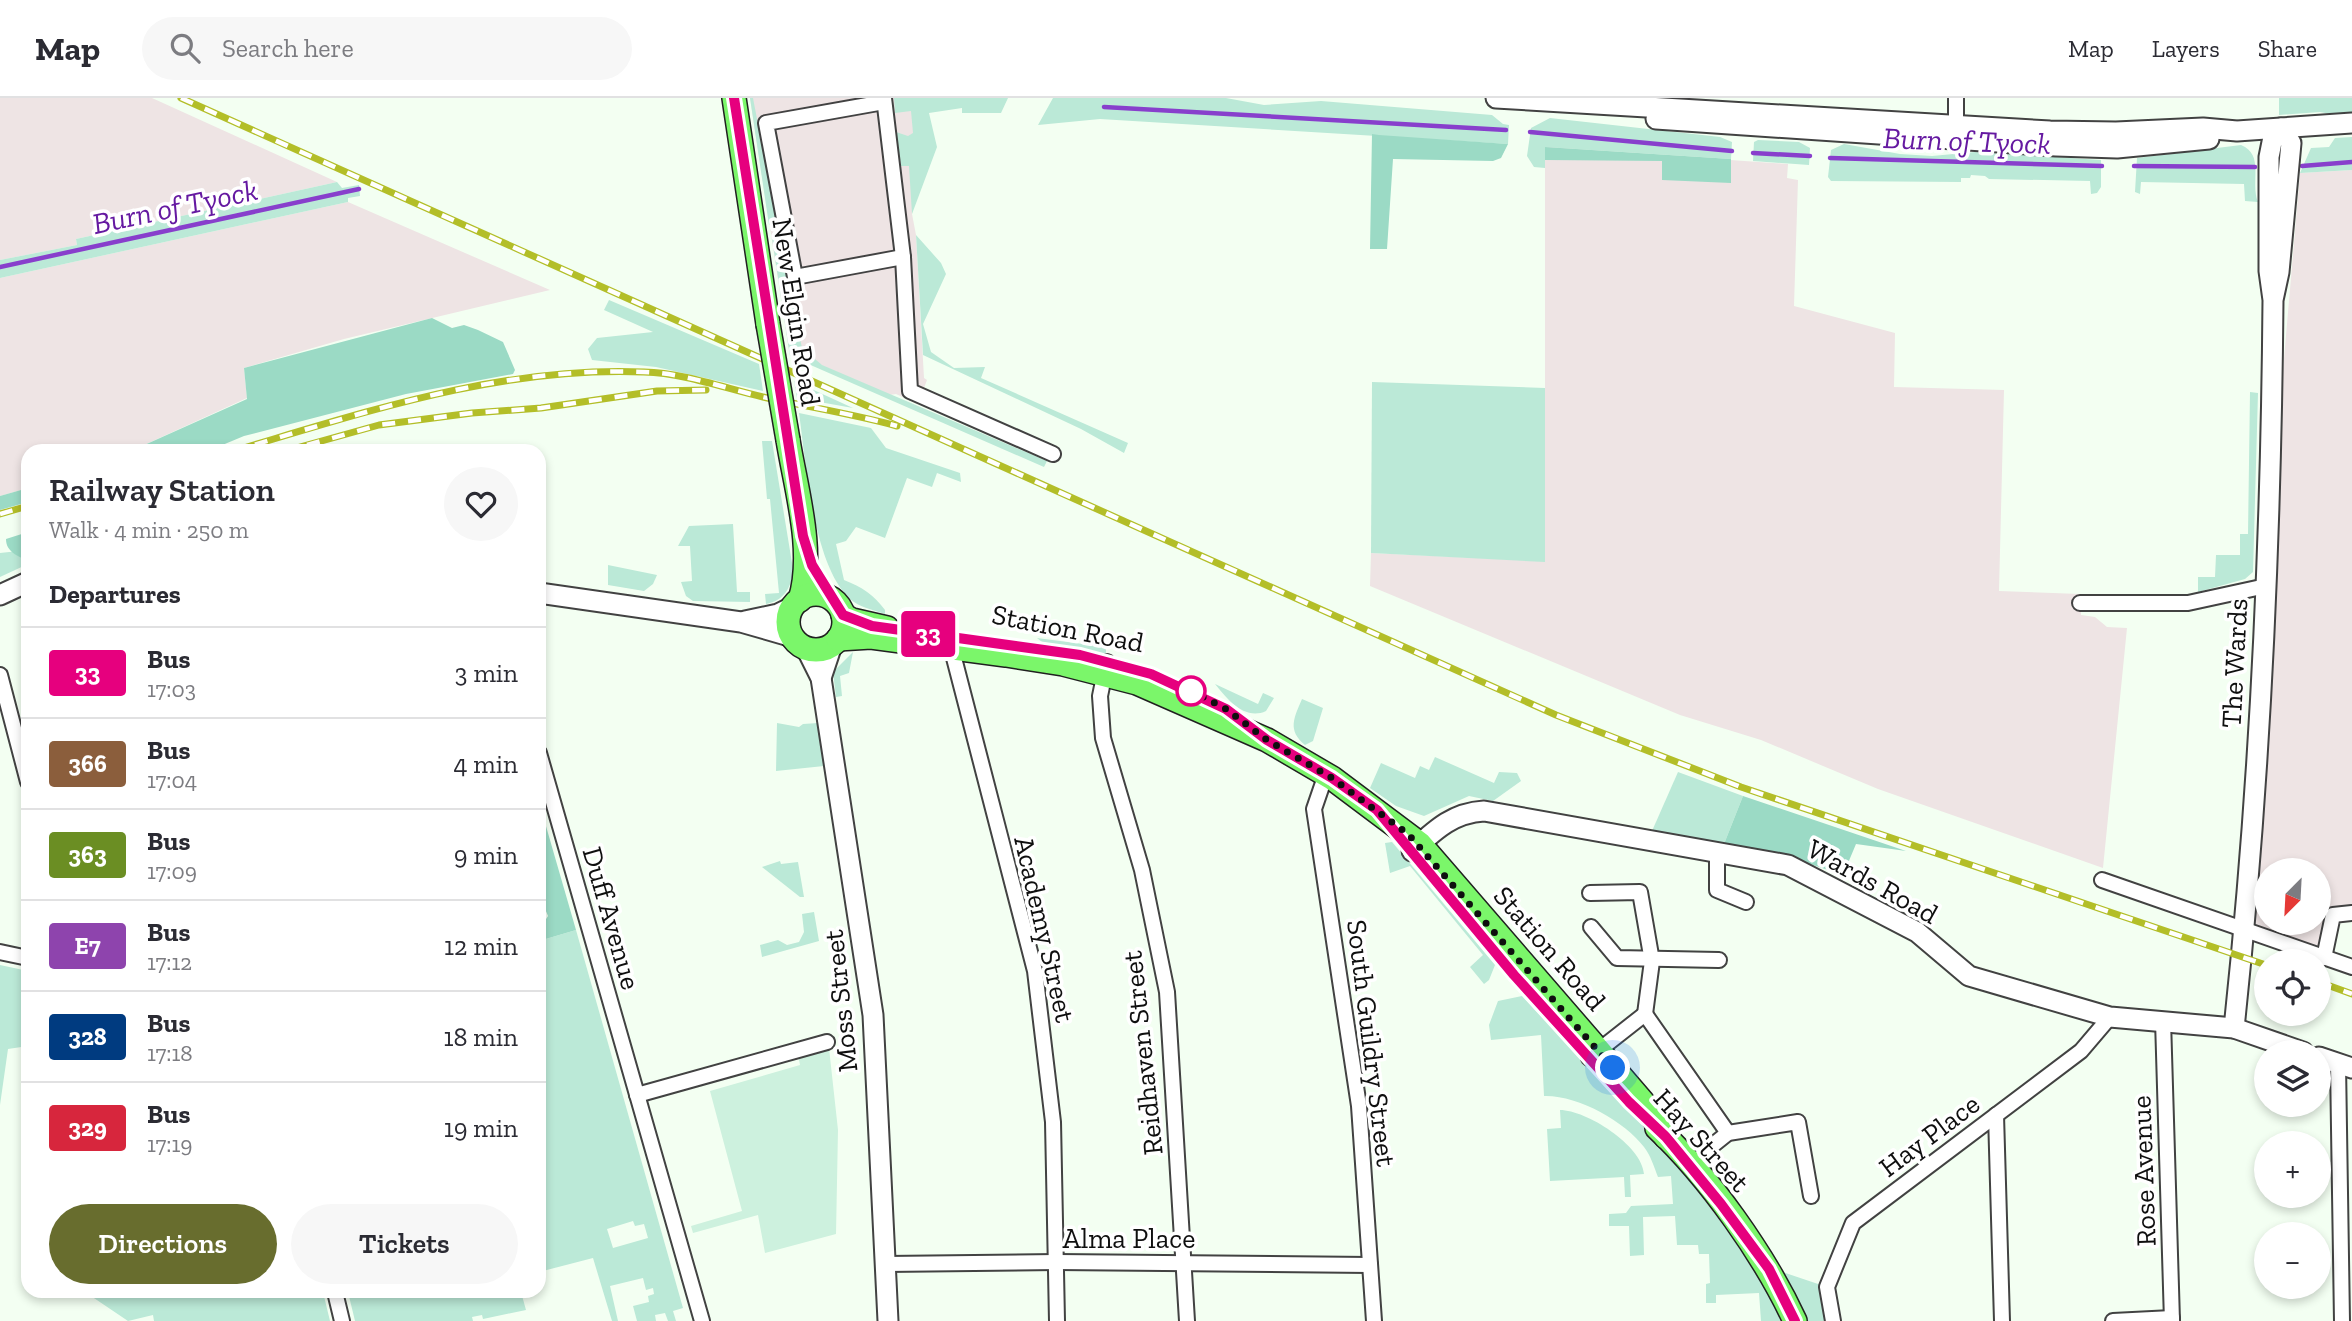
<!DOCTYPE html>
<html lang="en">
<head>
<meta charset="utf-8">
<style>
  body { margin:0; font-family:"Zilla Slab",serif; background:#f7f7f7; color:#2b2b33; height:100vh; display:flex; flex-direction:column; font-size:26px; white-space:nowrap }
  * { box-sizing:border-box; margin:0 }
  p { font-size:23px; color:#7c7c81 }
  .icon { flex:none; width:38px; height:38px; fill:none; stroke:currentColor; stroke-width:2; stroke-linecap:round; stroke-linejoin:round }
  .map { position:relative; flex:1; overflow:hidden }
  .panel { position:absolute; left:21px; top:346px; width:525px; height:854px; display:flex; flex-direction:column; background:#fff; border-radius:21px; box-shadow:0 4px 10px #0003 }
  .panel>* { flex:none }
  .badge { padding:0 14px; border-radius:5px; font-size:24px; line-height:46px }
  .needle { width:46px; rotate:204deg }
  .tools { position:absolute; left:2254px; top:760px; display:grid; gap:14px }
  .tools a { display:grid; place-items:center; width:77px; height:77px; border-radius:50%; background:#fff; box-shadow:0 4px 10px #0003; font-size:35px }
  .you { position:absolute; width:35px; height:35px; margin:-18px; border:5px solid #fff; border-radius:50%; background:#1a73e8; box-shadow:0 0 0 10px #1a73e833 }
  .map>.badge { position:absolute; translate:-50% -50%; box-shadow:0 0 0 4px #fff }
  h2 { padding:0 28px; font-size:26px; line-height:63px }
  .round { display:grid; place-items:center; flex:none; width:74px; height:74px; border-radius:37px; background:#f7f7f7 }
  .head { display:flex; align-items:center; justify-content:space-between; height:119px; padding:0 28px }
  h1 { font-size:33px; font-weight:600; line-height:52px }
  .primary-button { display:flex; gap:14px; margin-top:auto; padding:14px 28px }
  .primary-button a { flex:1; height:80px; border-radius:42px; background:#686d2e; color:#fff; font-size:28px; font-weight:600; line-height:80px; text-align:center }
  .primary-button a+a { background:#f7f7f7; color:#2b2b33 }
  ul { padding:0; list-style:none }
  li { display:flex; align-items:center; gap:21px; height:91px; padding:0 28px; border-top:2px solid #e1e1e2 }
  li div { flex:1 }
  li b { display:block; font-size:26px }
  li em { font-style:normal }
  li .badge { min-width:77px; font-weight:700; text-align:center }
  header { display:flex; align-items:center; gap:42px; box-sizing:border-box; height:98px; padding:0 35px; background:#fff; border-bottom:2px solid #e1e1e2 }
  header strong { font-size:33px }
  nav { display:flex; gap:38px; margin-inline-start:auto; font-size:24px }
  .search { width:490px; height:63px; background:#f7f7f7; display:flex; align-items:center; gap:18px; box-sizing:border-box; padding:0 24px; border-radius:38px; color:#7c7c81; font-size:26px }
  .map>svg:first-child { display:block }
  .industrial { fill:#eee4e4; fill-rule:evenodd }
  .green { fill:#bbe9d7; fill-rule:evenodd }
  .forest { fill:#9bdac5 }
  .pitch { fill:#cdf1de }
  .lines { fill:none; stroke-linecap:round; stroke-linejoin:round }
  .stream { stroke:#883fcc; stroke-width:4.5 }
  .minor-casing { stroke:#424242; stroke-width:18 }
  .tertiary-casing { stroke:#424242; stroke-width:23 }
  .primary-casing { stroke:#202020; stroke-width:26 }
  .minor { stroke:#fff; stroke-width:14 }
  .tertiary { stroke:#fff; stroke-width:19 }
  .primary { stroke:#7bf66a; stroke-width:23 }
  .rail-casing { stroke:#b3be28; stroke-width:7 }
  .rail { stroke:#fff; stroke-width:4.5; stroke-dasharray:13; stroke-linecap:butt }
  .primary-bridge-casing { stroke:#202020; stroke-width:26; stroke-linecap:butt }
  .primary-bridge { stroke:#7bf66a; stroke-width:23 }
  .line-casing { stroke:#fff; stroke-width:16 }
  .line { stroke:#e6007e; stroke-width:10 }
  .walk { stroke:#0f0f0f; stroke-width:7; stroke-dasharray:0 12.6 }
  .stop-dot { fill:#fff; stroke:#e6007e; stroke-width:3.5 }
  .labels { text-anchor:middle; stroke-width:7; stroke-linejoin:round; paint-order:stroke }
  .street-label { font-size:28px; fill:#0f0f0f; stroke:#fff }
  .water-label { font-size:30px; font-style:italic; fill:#6519a1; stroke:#fff }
</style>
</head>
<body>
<header>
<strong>Map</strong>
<div class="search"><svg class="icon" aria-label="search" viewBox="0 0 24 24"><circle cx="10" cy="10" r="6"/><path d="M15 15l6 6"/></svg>Search here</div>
<nav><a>Map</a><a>Layers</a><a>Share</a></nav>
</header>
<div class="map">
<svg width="2352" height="1223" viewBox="0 0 2352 1223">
  <rect width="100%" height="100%" fill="#f3fff2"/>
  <g class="industrial">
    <path d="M0,0H152L337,84L76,141L77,147L0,162Z"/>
    <path d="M750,0H926L929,28L912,116L916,137L924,280L927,282L918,306L896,296L889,297L789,253Z"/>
    <path d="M1545,49L1788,66L1787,80L1798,82L1794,208L1895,235L1894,289L2004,292L1999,493L2080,496L2081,517L2095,519L2107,529L2127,530L2103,770L1878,691L1761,642L1680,617L1370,488L1371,455L1545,463Z"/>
    <path d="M2352,72V815L2333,817L2324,860L2244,834L2282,284L2300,75ZM2266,772H2319V824H2266Z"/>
    <path d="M348,104L550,192L344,241L244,270L247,300L131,353L28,354V390L0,398V180Z"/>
  </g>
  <g class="green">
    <path d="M750,0H753L777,126L769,127Z"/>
    <path d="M894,0H1008L1001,15H962V10L929,15L937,49L912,116L909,68H901L896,34L908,38L913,35L911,13L895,15Z"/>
    <path d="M1053,0H1226L1264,7L1321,3L1492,17L1503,26L1509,27L1508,46L1100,21L1038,27Z"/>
    <path d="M2279,0H2352V20L2320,14L2279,17Z"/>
    <path d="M1550,20L1720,39L1732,44L1731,61L1545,49V70L1534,69L1527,58L1531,30Z"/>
    <path d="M2352,39V72L2300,75L2311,50L2329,49L2335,40Z"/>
    <path d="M1758,42L1799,44L1810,50L1809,67L1753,63L1754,44Z"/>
    <path d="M1844,46L1900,56L1932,58L1975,54L2101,62V89L2097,95L2091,96L2090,83L1989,81L1985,78L1971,77L1970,80H1961V84L1831,83L1828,79L1831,52Z"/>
    <path d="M2241,47C2265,57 2250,84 2258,104L2245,103L2244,86L2141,84L2140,96L2135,94L2137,60Z"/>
    <path d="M337,84L342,90L359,87L360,98L348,100V104L0,180V162L77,147L76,141Z"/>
    <path d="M916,137L941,165L946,176L923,226L931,254L954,270L985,269L981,280L1128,345L1124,355L1081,331L923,257Z"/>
    <path d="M779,138L802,250L822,267L1047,363L1044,369L790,258L772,140Z"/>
    <path d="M609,202L759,266L763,293L656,269L592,262L588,251L597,240L653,234L604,212Z"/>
    <path d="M794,283L853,310L797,300Z"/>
    <path d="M1372,284L1545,290V464L1371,455Z"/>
    <path d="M2250,294L2258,295L2253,474L2245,481L2198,494V479H2215L2216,457H2240V436H2248Z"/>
    <path d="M799,315L871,330L886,350L960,375L961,384L937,375L932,389L907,380L885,440L856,429L846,443L836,446L844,482C862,489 874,497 885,512V516C873,512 859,509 850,501C813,467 806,365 799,315Z"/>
    <path d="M762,343H772L793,471C792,489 784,503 766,506L765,496L779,495L770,401H767Z"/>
    <path d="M733,426L737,494H750V504L693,503L686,498L681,484L692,483L690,448H678L689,428Z"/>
    <path d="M28,452V466L0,479V455Z"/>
    <path d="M608,467L657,477L653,486L644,493L608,487Z"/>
    <path d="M1037,540L1106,549V558L1042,544Z"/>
    <path d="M853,554L849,575L840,578L842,598L836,599L833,574Z"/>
    <path d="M1215,586L1258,606L1263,595L1274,600L1266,613C1245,623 1227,601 1215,586Z"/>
    <path d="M1302,601L1323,610L1313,643L1305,647C1287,632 1294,620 1302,601Z"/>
    <path d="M777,625L799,629L803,626L818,625L824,668L776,673Z"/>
    <path d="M1435,659L1494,685L1499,674L1517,675L1521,683L1493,703L1469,698L1424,718L1396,708L1370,690L1381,665L1415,680L1420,668L1429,672Z"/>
    <path d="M1678,674L1743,698L1724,746L1652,733Z"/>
    <path d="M1392,744L1495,867L1489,882L1484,886L1470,869L1483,857L1410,768L1390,775L1385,745Z"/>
    <path d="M780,763L781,766L798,764L804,799H800L762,769Z"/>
    <path d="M814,814L819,843L762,859L760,847L778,842L787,847L799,844L804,834L802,816Z"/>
    <path d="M576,832L683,1210L673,1213L676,1223H668L665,1215L655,1217L656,1223H637L633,1208L649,1204L648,1198L654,1196L653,1190L646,1192L643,1180L610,1188L618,1223H612L593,1160L539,1174V843ZM633,1123L635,1128L644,1126L648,1140L613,1150L607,1131Z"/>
    <path d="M0,867L28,873V895L23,896L22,934L28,935V948L8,951L0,1007Z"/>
    <path d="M1522,898C1616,998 1719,1100 1783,1223H1761L1759,1195L1716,1197V1205H1706V1186L1710,1185L1709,1156H1699L1698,1147H1677L1675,1118L1643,1119L1644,1157L1630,1158L1629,1128H1609V1116L1626,1115L1631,1108L1673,1106L1671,1078L1658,1079C1654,1069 1651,1058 1644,1049C1624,1023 1578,997 1544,998L1541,937L1491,942L1489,927L1498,903Z"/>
    <path d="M1560,1012C1586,1012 1642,1047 1644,1076L1630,1077L1631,1099H1625L1624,1079L1550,1083L1547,1031L1561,1030Z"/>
    <path d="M1771,1170L1827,1189L1833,1223H1795Z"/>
    <path d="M85,1194H323L330,1223H154L153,1217L128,1223Z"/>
    <path d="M348,1194H521L526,1212L483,1221L482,1217L472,1219L473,1223H355Z"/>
  </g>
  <g class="forest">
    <path d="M1372,36L1379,37L1508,46L1501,60L1493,63L1393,61L1387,151H1370Z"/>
    <path d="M1545,49L1731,61V85L1662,82V63L1545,62Z"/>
    <path d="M432,220L452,230L464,227L478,232L503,244L515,272L513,276L406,296L244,338L208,353H131L247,301L244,270Z"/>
    <path d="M28,390V404L0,412V398Z"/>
    <path d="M28,434V463C18,458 6,454 6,441Z"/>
    <path d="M1743,698L1906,753L1856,746L1843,777L1777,755L1724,746Z"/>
    <path d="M539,704L576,832L539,843V832L548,818L539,796Z"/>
  </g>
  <path class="pitch" d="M829,950L838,1032L836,1136L765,1155L758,1117L693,1135L691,1128L742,1113L710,993L800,967L798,957Z"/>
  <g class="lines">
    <g class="stream">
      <path d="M1104,9L1506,32"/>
      <path d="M1530,34L1732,53"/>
      <path d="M1753,55L1810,58"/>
      <path d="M1830,60L2102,68"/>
      <path d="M2134,68L2255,69"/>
      <path d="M2302,68L2352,64"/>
      <path d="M0,169L359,91"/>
    </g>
    <defs>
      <g id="minor">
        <path d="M884,0L903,159L910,293L1053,356"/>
        <path d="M884,4L766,25L795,179L903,159"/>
        <path d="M1956,37V0"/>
        <path d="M2080,505H2188L2266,488"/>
        <path d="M953,543L954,560L1035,873L1053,1024L1057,1223"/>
        <path d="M1107,564L1100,598L1103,640L1142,772L1167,894L1187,1223"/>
        <path d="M0,577L28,684"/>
        <path d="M539,655L702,1223"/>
        <path d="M1326,676L1314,711L1359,1008L1374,1223"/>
        <path d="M1717,753V792L1746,804"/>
        <path d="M2102,782L2352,869"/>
        <path d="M1590,795L1640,794L1652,863L1645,916"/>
        <path d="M1591,829L1617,860L1719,862"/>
        <path d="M0,854L28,860"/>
        <path d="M2324,860L2333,817L2352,815"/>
        <path d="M2163,922L2172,1223"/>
        <path d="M1589,960L1645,916L1728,1035"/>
        <path d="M2338,966L2342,1223"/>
        <path d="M637,997L827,944"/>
        <path d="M1996,1017L2002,1223"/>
        <path d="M1703,1055L1728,1035L1798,1024L1811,1098"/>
        <path d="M886,1166L1057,1164L1370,1167"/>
        <path d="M335,1194L342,1223"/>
        <path d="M1833,1223L1827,1189L1853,1125L2081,953L2110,919"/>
        <path d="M2113,1223L2172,1220"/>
      </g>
      <g id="tertiary">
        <path d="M1496,0L2050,33L2116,34L2203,30L2237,33L2352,25"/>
        <path d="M1656,21L2056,48L2117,50L2209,41"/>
        <path d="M539,495L741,524L793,539"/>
        <path d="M0,497L28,484"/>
        <path d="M745,523L778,516L794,508"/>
        <path d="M806,550L821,580L873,917L888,1223"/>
        <path d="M821,580L832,547"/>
        <path d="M1412,753C1435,732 1452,715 1484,713L1788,767L1917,834L1969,878L2110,919L2234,930L2303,954"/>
        <path d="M2234,930C2260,688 2271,445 2273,202L2269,173V59L2273,39L2281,30L2291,45L2279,174L2273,202"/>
        <path d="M2319,959L2352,970"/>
      </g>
      <g id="primary">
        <path d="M734,0L768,226"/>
        <path d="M788,342C796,392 815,453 800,502"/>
        <circle cx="816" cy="524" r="28"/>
        <path d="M843,517L852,522L887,530"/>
        <path d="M838,541L871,539L1006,557L1063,566L1137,585L1267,642L1332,680L1420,746L1599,953L1642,1003L1666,1039"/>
        <path d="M1657,1030C1709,1079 1765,1158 1795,1223"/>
      </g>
    </defs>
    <use href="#minor" class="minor-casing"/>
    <use href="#tertiary" class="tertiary-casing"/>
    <use href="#primary" class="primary-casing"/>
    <use href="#minor" class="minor"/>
    <use href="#tertiary" class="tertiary"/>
    <use href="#primary" class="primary"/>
    <defs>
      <g id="rail">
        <path d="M181,0L1556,617L1741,689L2266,867"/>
        <path d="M230,354C366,314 500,268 644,274C684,275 724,290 763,299C808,309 853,316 897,328"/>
        <path d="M282,354L379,327L472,315L541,310L657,293L706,292"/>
        <path d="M0,416L28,408"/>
        <path d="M2319,884L2352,896"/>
      </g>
    </defs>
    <use href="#rail" class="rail-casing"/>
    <use href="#rail" class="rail"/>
    <defs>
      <path id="primary-bridge" d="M768,226L788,342"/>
    </defs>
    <use href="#primary-bridge" class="primary-bridge-casing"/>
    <use href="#primary-bridge" class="primary-bridge"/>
  </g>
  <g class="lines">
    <defs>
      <path id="line" d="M734,0L803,438L812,467L843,517L872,528L1080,557L1151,576L1226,611L1267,642L1332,680L1377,712L1514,877L1629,1004L1666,1039L1721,1106L1769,1171L1795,1223"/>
    </defs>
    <use href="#line" class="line-casing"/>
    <use href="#line" class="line"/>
    <path class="walk" d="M1191,593L1186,590L1226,611L1267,642L1332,680L1408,736L1613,970"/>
  </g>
  <circle class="stop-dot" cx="1191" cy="593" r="14"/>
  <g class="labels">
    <g class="street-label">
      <text transform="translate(797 214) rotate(81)" y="10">New Elgin Road</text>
      <text transform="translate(1068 530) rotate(11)" y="10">Station Road</text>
      <text transform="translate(2234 565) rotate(-87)" y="10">The Wards</text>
      <text transform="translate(1873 783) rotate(29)" y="10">Wards Road</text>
      <text transform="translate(612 820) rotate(74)" y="10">Duff Avenue</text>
      <text transform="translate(1045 831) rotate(77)" y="10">Academy Street</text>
      <text transform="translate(1550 850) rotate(49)" y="10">Station Road</text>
      <text transform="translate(840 903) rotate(-96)" y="10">Moss Street</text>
      <text transform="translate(1372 945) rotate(83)" y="10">South Guildry Street</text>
      <text transform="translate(1142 955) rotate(-96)" y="10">Reidhaven Street</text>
      <text transform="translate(1929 1037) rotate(-37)" y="10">Hay Place</text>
      <text transform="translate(1702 1042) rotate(48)" y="10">Hay Street</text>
      <text transform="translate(2143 1073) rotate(-92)" y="10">Rose Avenue</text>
      <text x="1129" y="1150">Alma Place</text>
    </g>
    <g class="water-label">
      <text transform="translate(1967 43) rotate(2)" y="10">Burn of Tyock</text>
      <text transform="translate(175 109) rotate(-12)" y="10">Burn of Tyock</text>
    </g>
  </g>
</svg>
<div class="tools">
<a><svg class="needle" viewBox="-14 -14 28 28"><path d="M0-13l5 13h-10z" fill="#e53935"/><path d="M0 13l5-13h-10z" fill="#7c7c81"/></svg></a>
<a><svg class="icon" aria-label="locate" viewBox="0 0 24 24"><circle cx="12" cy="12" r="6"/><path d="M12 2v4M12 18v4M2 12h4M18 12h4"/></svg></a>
<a><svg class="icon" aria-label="layers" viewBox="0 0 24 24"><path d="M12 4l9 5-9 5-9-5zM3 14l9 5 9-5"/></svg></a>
<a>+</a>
<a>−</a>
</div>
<div class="you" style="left:1613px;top:970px"></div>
<b class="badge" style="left:928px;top:536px;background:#e6007e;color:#fff">33</b>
<section class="panel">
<div class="head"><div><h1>Railway Station</h1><p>Walk · 4 min · 250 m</p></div><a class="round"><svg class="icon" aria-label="heart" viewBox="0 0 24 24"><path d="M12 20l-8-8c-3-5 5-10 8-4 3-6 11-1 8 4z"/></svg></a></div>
<h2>Departures</h2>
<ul>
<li><span class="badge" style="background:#e6007e;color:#fff">33</span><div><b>Bus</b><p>17:03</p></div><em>3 min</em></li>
<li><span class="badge" style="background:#8b5e3c;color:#fff">366</span><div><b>Bus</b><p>17:04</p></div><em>4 min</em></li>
<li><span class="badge" style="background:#6b8e23;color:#fff">363</span><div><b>Bus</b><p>17:09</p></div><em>9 min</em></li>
<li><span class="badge" style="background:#8e44ad;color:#fff">E7</span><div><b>Bus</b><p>17:12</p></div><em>12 min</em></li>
<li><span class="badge" style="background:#003b80;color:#fff">328</span><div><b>Bus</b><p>17:18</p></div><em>18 min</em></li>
<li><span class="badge" style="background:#d7263d;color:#fff">329</span><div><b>Bus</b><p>17:19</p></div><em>19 min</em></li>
</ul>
<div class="primary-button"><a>Directions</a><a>Tickets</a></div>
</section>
</div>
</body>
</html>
